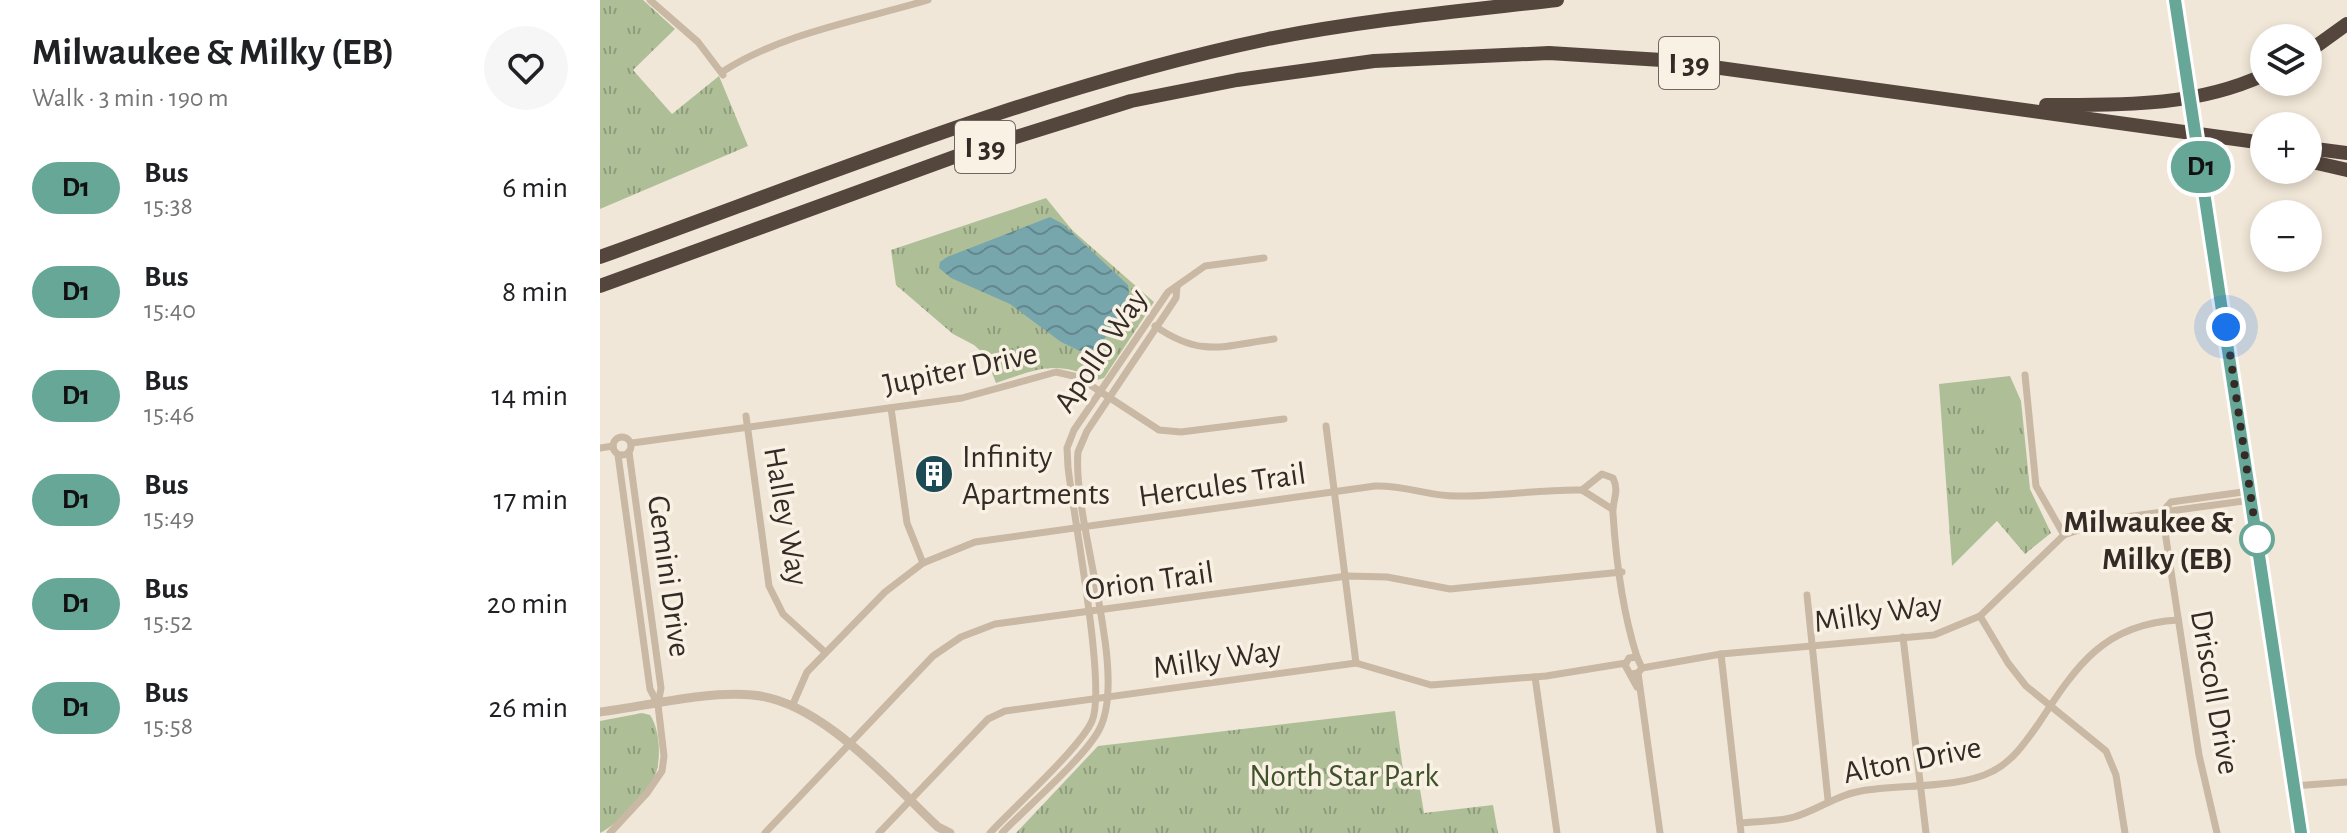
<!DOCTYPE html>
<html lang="en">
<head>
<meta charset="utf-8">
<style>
  body { margin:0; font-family:"Alegreya Sans",sans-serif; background:#f6f6f6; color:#202124; height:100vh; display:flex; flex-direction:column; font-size:30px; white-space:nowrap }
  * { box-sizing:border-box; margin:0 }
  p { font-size:26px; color:#757577 }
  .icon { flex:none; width:44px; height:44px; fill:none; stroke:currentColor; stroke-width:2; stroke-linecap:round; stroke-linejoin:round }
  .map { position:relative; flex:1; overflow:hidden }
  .panel { display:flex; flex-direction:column; background:#fff; width:600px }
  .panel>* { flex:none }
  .badge { padding:0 16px; border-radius:26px; font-size:28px; line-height:52px }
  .controls { position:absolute; left:1650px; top:24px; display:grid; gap:16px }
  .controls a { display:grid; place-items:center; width:72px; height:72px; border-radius:50%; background:#fff; box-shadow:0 4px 12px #0003; font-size:40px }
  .you { position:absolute; width:40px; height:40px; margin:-20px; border:6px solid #fff; border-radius:50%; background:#1a73e8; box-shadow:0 0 0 12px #1a73e833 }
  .map>.badge { position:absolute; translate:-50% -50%; box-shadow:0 0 0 4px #fff }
  .round { display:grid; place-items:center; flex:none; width:84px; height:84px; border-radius:42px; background:#f6f6f6 }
  .summary { display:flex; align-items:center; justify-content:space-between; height:136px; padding:0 32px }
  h1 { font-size:38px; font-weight:600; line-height:60px }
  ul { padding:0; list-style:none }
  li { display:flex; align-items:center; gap:24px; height:104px; padding:0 32px }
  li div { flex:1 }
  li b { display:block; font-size:30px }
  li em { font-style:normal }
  li .badge { min-width:88px; font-weight:700; text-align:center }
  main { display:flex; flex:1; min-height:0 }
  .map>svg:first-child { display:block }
  .grass { fill:url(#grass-tufts) }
  .pitch { fill:#aebf98 }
  .water { fill:url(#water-waves) }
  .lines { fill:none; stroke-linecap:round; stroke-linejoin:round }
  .minor { stroke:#c8b8a4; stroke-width:7 }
  .tertiary { stroke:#c8b8a4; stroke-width:9 }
  .motorway { stroke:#55463d; stroke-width:14 }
  .tertiary-bridge { stroke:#c8b8a4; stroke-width:9 }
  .line-casing { stroke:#fff; stroke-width:18 }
  .line { stroke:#67a797; stroke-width:12 }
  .walk { stroke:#342b26; stroke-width:8; stroke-dasharray:0 14.4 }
  .stop-dot { fill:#fff; stroke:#67a797; stroke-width:4 }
  .labels { text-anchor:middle; stroke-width:7; stroke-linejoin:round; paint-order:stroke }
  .shield { fill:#f9f1e4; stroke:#6f665f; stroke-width:2 }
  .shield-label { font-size:30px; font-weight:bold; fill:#342b26 }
  .street-label { font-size:32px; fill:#342b26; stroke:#f9f1e4 }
  .poi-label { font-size:32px; fill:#342b26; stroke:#f9f1e4; text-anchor:start }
  .stop-label { font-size:32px; font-weight:bold; fill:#342b26; stroke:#f9f1e4; text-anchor:end }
  .park-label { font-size:32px; fill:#3f522a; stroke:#f9f1e4 }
</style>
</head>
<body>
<main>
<section class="panel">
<div class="summary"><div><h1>Milwaukee &amp; Milky (EB)</h1><p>Walk · 3 min · 190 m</p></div><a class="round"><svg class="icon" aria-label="heart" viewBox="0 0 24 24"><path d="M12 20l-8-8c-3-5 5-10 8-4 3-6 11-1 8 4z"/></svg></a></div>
<ul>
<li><span class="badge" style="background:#67a797;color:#111">D1</span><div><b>Bus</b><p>15:38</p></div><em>6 min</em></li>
<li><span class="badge" style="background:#67a797;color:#111">D1</span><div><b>Bus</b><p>15:40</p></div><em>8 min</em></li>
<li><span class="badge" style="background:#67a797;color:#111">D1</span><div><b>Bus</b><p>15:46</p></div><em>14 min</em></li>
<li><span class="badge" style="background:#67a797;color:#111">D1</span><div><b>Bus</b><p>15:49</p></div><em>17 min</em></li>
<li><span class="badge" style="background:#67a797;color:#111">D1</span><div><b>Bus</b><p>15:52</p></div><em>20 min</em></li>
<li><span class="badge" style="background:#67a797;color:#111">D1</span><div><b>Bus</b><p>15:58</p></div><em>26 min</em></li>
</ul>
</section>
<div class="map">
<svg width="1747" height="833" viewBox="0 0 1747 833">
  <defs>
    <pattern id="grass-tufts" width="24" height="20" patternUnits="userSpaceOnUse" patternTransform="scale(2)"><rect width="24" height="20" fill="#aebf98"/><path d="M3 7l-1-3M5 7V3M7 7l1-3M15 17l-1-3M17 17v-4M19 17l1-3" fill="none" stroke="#8e9b7c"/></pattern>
    <pattern id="water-waves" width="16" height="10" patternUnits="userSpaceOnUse" patternTransform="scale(2)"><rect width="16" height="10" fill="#77a6ad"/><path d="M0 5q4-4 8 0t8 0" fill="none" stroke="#62878d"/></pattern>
  </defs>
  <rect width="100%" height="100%" fill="#f1e7d8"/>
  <g class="grass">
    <path d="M0,0H43L75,29L33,70L72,114L119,76L148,146L0,209Z"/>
    <path d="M446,198L472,230L554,302L504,378L497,380C457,359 437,369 396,383L385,355L374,345L353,334L296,285L291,250Z"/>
    <path d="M1410,376L1421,401L1430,489L1451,533L1425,554L1397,521L1352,566L1339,384Z"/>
    <path d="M795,711L803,770L819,783L824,813L893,805L898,833H416L498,746Z"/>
    <path d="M42,713L50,715C60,729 62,762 54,778C44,795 17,825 0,833V721Z"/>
  </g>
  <path class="pitch" d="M1417,403L1420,426L1382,430L1380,407Z"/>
  <path class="water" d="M450,217L463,224L528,285C534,313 508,326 499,350L480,351L461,342L410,304L351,278L339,268L340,262L347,257Z"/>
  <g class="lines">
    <g class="minor">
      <path d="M50,0L98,42L123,75"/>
      <path d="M122,72C182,33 261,20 328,0"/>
      <path d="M555,326C601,358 623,346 674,339"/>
      <path d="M1425,375L1436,486L1464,535"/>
      <path d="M291,408L307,523L323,563"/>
      <path d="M146,416L169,586L183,614L225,652"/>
      <path d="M726,426L756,663"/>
      <circle cx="22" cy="446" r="9"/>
      <path d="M32,443L362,398L456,372L478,377L559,430L581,432L684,419"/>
      <path d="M0,448L13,446"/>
      <path d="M18,455L50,689L58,704"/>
      <path d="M982,490L1002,474L1013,478C1020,493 1012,499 1013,514C1016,560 1023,613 1037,657"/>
      <path d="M982,490L1012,509"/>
      <path d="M1207,595L1228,800"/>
      <path d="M1380,616L1408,663L1426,686L1506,751L1516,775L1525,833"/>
      <path d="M1303,637L1326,833"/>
      <path d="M1121,654L1141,833"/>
      <path d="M1042,668L1121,654L1334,635L1380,616L1464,535L1511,519L1651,500"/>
      <path d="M1038,673L1060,833"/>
      <path d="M1031,674L1038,673L1042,668L1037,657L1029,658L1025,665L1037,687"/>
      <path d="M935,677L957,833"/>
      <path d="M193,704L207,672L285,592L323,563L375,542L775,486C805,485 828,496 856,496C898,497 940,489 982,490"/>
      <path d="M1693,786L1747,782"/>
      <path d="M1140,823C1157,821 1177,822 1194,817C1218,810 1236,795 1261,791C1301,784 1359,789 1393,771C1413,761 1427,740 1439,723C1477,665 1504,624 1578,620"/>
      <path d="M10,833L47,793L62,771L64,756L58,705L61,688L29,452"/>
      <path d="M165,833L333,656L361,637L395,624L747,576L787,577L850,589L1022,572"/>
      <path d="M279,833L388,719L405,711L756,663L831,685L946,676L1026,663"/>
      <path d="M390,833C413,808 480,748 492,721C507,687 473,515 468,467L467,448L474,430L568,292L605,266L664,258"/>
      <path d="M402,833C427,807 484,758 499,730C530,673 472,522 478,452L487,431L576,298L577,287"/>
      <path d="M1617,833L1599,755L1562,512L1571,502L1650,491"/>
    </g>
    <g class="tertiary">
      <path d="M1575,0L1585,72"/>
      <path d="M1600,163L1701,833"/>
      <path d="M0,712C49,706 103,691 152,695C220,700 289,781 338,827L350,833"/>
    </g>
    <g class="motorway">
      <path d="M1708,52L1747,24"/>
      <path d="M1446,105C1521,105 1594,107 1664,75"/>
      <path d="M1708,148L1747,153"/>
      <path d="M1708,161L1747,170"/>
      <path d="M0,257C220,178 439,87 668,39C763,20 861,11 957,0"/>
      <path d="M0,286L365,153L531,101L637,80L774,61L949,53L1062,60L1664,143"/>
    </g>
    <path class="tertiary-bridge" d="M1585,72L1600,163"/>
  </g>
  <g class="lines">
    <defs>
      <path id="line" d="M1575,0L1701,833"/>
    </defs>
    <use href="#line" class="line-casing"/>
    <use href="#line" class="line"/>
    <path class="walk" d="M1626,327L1657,539"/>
  </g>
  <defs>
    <symbol id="building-disc" viewBox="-11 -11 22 22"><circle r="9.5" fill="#1c4b55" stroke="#f9f1e4"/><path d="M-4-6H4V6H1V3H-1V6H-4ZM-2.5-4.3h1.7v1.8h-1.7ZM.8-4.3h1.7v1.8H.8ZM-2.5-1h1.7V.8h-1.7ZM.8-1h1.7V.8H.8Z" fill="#fff"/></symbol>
  </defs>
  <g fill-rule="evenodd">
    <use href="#building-disc" x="312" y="452" width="44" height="44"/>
  </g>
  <circle class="stop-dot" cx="1657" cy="539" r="16"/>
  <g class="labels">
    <g class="shield">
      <rect x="1059" y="37" width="60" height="52" rx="6"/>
      <rect x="355" y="121" width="60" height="52" rx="6"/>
    </g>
    <g class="shield-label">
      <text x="1089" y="73">I 39</text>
      <text x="385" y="157">I 39</text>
    </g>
    <g class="street-label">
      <text transform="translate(500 350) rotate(-56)" y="11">Apollo Way</text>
      <text transform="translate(360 368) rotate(-12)" y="11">Jupiter Drive</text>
      <text transform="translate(622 484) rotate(-8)" y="11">Hercules Trail</text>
      <text transform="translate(187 516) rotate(80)" y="11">Halley Way</text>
      <text transform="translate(70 576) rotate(82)" y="11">Gemini Drive</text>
      <text transform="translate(549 580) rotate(-8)" y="11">Orion Trail</text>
      <text transform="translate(1278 612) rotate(-8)" y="11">Milky Way</text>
      <text transform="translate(617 658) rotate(-8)" y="11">Milky Way</text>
      <text transform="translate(1616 692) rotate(80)" y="11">Driscoll Drive</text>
      <text transform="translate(1312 759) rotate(-11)" y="11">Alton Drive</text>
    </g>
    <g class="poi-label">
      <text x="362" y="467">Infinity<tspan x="362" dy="37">Apartments</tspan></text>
    </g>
    <g class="stop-label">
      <text x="1633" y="532">Milwaukee &amp;<tspan x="1633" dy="37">Milky (EB)</tspan></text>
    </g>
    <g class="park-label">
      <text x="744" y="786">North Star Park</text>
    </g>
  </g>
</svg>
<div class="controls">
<a><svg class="icon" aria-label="layers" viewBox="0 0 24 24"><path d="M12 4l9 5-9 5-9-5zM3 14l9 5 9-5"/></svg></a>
<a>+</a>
<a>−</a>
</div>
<div class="you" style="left:1626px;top:327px"></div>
<b class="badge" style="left:1601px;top:167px;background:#67a797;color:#111">D1</b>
</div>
</main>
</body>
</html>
